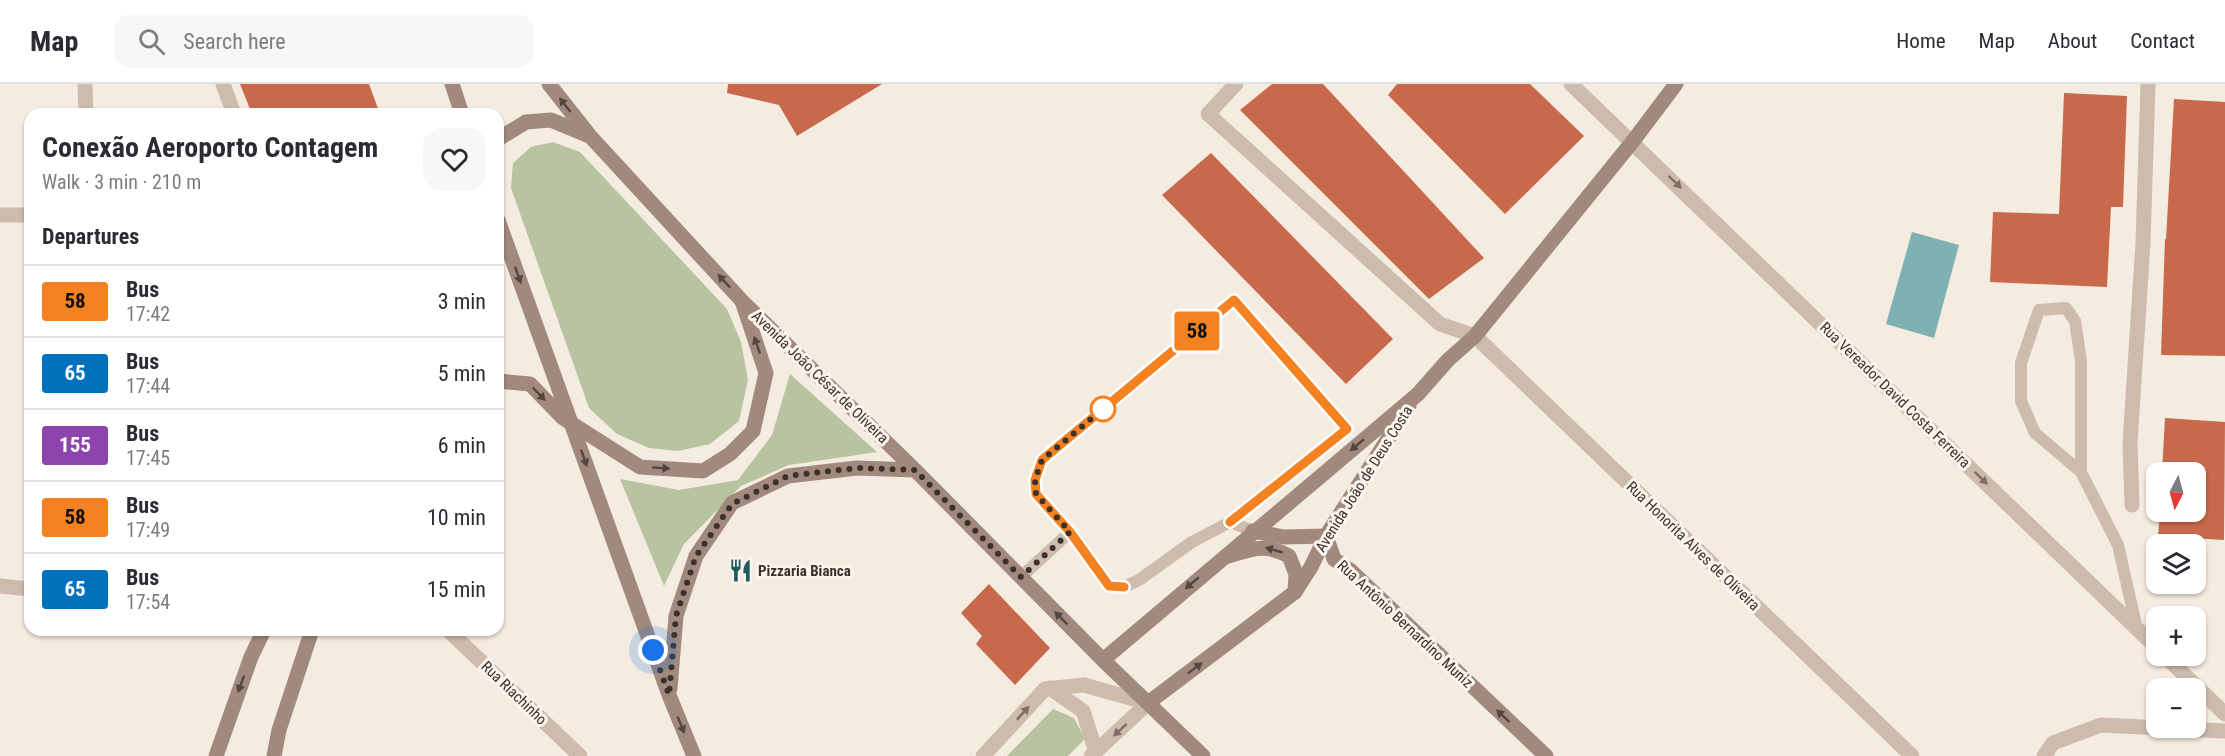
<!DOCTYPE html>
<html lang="en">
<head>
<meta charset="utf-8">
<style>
  body { margin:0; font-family:"Roboto Condensed",sans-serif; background:#f7f7f7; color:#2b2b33; height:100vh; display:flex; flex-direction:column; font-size:22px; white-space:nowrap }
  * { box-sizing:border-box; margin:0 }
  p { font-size:20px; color:#7c7c81 }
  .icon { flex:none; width:33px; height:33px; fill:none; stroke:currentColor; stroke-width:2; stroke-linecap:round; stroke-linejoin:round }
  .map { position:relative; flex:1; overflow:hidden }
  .side { position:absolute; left:24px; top:24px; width:480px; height:528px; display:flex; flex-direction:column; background:#fff; border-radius:18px; box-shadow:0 2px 4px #0004 }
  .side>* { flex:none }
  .badge { padding:0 12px; border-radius:4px; font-size:21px; line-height:39px }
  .needle { width:39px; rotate:186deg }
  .tools { position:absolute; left:2146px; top:378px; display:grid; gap:12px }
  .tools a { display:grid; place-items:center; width:60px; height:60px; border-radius:12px; background:#fff; box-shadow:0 2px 4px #0004; font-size:30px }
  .you { position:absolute; width:30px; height:30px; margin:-15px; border:4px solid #fff; border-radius:50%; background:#1a73e8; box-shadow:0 0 0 9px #1a73e833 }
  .map>.badge { position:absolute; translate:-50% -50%; box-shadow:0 0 0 3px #fff }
  h2 { padding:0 18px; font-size:22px; line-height:54px }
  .round { display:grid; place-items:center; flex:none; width:63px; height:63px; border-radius:18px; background:#f7f7f7 }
  .headline { display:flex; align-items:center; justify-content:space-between; height:102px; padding:0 18px }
  h1 { font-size:28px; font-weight:700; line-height:45px }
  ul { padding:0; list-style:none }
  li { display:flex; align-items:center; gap:18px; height:72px; padding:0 18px; border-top:2px solid #e1e1e2 }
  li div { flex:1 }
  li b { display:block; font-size:22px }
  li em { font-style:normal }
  li .badge { min-width:66px; font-weight:700; text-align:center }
  header { display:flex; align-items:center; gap:36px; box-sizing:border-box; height:84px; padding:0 30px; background:#fff; border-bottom:2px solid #e1e1e2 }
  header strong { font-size:28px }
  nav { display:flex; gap:33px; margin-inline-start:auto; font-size:21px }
  .search { width:420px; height:54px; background:#f7f7f7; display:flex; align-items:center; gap:15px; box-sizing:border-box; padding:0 21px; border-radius:18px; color:#7c7c81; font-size:22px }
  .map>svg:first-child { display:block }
  .green { fill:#b8c4a0 }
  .water { fill:#7fb0b2 }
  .building { fill:#c8694b }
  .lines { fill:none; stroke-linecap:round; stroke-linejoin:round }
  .lane { stroke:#cdbbac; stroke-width:12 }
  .street { stroke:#cdbbac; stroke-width:15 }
  .secondary { stroke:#a18a7d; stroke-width:15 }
  .oneway { fill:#544640 }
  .oneway2 { fill:#7d6f65 }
  .line-casing { stroke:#fff; stroke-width:14 }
  .line { stroke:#f58220; stroke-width:9 }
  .walk { stroke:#3b302b; stroke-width:6; stroke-dasharray:0 10.8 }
  .stop-dot { fill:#fff; stroke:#f58220; stroke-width:3 }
  .labels { text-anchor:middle; stroke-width:6; stroke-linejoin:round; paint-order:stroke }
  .street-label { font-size:15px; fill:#3b302b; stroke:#fbf5ee }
  .poi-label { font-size:15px; font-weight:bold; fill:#3b302b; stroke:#fbf5ee; text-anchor:start }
</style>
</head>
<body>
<header>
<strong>Map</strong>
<div class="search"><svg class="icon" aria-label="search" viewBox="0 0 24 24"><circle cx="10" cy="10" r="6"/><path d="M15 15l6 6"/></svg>Search here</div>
<nav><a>Home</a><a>Map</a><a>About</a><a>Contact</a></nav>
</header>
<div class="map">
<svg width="2225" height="672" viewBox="0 0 2225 672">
  <rect width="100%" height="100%" fill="#f4ebe1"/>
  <g class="green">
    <path d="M553,58L580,68L727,225L741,258L748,296L739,337L710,360L678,367L649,364L617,350L589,324L511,104L513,79L531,63Z"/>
    <path d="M790,290L877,368L789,381L741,402L684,460L664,502L620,395L679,406L738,396L772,351Z"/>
    <path d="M1053,625L1074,634L1085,655L1068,672H1007Z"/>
  </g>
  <path class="water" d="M1912,148L1959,161L1934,254L1886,240Z"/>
  <g class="building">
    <path d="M240,0H369L380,30H252Z"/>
    <path d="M728,0H882L797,52L779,21L727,9Z"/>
    <path d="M1272,0H1323L1484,174L1429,215L1240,26Z"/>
    <path d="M1397,0H1530L1584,52L1505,130L1388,11Z"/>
    <path d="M2064,9L2127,12L2123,123H2111L2107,203L1990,198L1993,128L2059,130Z"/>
    <path d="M2174,15L2225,18V272L2161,271L2165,155H2166Z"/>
    <path d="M1211,69L1393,255L1346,300L1162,111Z"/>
    <path d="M2165,334L2225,338L2224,456L2158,452L2160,428H2196V388H2162Z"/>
    <path d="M989,500L1050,564L1015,601L976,560L982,552L961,529Z"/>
  </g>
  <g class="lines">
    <g class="lane">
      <path d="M2081,388V277L2075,237L2066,224L2039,226L2021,279V317L2035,349L2081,388L2118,461L2137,545"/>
      <path d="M1230,438L1347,345L1234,216L1042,376L1035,396L1036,410L1070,448L1109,502L1124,503L1139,496L1192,458L1230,438L1253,447"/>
      <path d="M1021,493L1070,448"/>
    </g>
    <g class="street">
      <path d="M85,0L86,30"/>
      <path d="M223,0L234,30"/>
      <path d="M1236,0L1208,30L1440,240L1475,252L1912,672"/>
      <path d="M1571,0L2157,564"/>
      <path d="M0,131H30"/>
      <path d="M2132,421L2130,359L2143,159L2148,0"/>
      <path d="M0,502L30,505"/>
      <path d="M448,546L580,672"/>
      <path d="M2165,572L2225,630"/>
      <path d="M1050,604L1083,627L1096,668"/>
      <path d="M983,672L1045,605L1084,601L1148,619"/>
      <path d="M1091,672L1148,619"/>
      <path d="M2044,672L2053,659L2101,641L2225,647"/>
    </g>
    <g class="secondary">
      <path d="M452,0L462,30"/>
      <path d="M549,0L590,52L742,217L915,386L1103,576L1203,672"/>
      <path d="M498,55L526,38L551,36L587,51"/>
      <path d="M498,136L669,611L694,672"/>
      <path d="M498,297L530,300L563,334L640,383L703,387L730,370L753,347L766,289L743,220"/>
      <path d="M1253,447L1284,453L1326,452"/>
      <path d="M1326,452L1334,475L1351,487L1546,672"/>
      <path d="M1228,472C1253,465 1265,459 1289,472L1296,490L1295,508"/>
      <path d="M1103,576L1418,310L1448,276L1475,252L1633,57L1676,0"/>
      <path d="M670,605L676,532L696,472L732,419L788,392L857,384L915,386"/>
      <path d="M1148,619L1295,508L1311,483L1326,452L1409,322"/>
      <path d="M216,672L251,573L264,546"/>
      <path d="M274,672L279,646L312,546"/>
    </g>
  </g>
  <defs><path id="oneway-solid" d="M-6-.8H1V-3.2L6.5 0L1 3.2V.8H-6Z" transform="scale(1.5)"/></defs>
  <g class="oneway">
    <use href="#oneway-solid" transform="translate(565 21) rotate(-128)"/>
    <use href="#oneway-solid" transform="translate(518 191) rotate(70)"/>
    <use href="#oneway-solid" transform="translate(724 197) rotate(-133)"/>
    <use href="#oneway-solid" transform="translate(757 261) rotate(-109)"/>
    <use href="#oneway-solid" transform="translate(539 310) rotate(46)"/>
    <use href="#oneway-solid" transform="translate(1357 361) rotate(140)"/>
    <use href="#oneway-solid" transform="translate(584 374) rotate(70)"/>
    <use href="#oneway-solid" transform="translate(661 384) rotate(4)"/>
    <use href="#oneway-solid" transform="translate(1274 466) rotate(-164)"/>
    <use href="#oneway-solid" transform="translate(1192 499) rotate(140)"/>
    <use href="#oneway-solid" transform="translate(1061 534) rotate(-135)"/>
    <use href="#oneway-solid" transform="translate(1195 584) rotate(-37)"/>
    <use href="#oneway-solid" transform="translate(241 600) rotate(110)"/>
    <use href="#oneway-solid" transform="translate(1503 632) rotate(-137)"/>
    <use href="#oneway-solid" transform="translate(681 641) rotate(68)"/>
  </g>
  <g class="oneway2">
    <use href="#oneway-solid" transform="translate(1675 98) rotate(44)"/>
    <use href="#oneway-solid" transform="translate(1981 394) rotate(44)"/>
    <use href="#oneway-solid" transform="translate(1023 629) rotate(-47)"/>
    <use href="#oneway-solid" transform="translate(1120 646) rotate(137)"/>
  </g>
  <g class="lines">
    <defs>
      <path id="line" d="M1124,503L1109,502L1070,448L1036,410L1035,396L1042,376L1234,216L1347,345L1230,438"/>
    </defs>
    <use href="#line" class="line-casing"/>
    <use href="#line" class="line"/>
    <path class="walk" d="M653,566L669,611L676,532L696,472L732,420L788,392L857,384L915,386L1021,493L1070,448L1036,410L1035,396L1042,376L1103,325"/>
  </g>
  <defs>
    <symbol id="restaurant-bare" viewBox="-9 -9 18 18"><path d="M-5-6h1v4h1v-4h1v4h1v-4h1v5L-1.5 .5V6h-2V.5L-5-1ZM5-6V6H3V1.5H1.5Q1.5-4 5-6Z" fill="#1f5a5e" stroke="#fbf5ee" stroke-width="2.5" paint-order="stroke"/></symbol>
  </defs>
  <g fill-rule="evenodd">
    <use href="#restaurant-bare" x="724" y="470" width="33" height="33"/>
  </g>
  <circle class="stop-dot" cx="1103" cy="325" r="12"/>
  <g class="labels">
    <g class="street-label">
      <text transform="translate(820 293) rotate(44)" y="5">Avenida João César de Oliveira</text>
      <text transform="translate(1895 311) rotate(44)" y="5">Rua Vereador David Costa Ferreira</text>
      <text transform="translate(1364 395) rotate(-58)" y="5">Avenida João de Deus Costa</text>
      <text transform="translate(1693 462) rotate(44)" y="5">Rua Honorita Alves de Oliveira</text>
      <text transform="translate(1405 540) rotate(43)" y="5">Rua Antônio Bernardino Muniz</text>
      <text transform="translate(514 609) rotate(44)" y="5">Rua Riachinho</text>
    </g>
    <g class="poi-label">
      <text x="758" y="492">Pizzaria Bianca</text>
    </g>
  </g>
</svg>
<div class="tools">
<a><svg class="needle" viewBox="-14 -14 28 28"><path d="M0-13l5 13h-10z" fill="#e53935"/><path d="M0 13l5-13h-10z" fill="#7c7c81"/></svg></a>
<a><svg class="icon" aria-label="layers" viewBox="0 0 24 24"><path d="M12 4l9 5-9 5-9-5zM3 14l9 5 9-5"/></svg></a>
<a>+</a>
<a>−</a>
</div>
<div class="you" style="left:653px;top:566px"></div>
<b class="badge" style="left:1197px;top:247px;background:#f58220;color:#111">58</b>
<section class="side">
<div class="headline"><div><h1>Conexão Aeroporto Contagem</h1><p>Walk · 3 min · 210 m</p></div><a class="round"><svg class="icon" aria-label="heart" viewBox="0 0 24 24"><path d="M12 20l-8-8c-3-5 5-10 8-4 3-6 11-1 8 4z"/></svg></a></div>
<h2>Departures</h2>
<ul>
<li><span class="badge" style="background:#f58220;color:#111">58</span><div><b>Bus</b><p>17:42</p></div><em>3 min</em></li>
<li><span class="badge" style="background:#0072bc;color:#fff">65</span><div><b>Bus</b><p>17:44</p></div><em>5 min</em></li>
<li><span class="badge" style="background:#8e44ad;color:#fff">155</span><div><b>Bus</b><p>17:45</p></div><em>6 min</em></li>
<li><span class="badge" style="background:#f58220;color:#111">58</span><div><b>Bus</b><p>17:49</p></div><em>10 min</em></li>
<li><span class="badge" style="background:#0072bc;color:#fff">65</span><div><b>Bus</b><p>17:54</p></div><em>15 min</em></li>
</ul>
</section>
</div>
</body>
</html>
